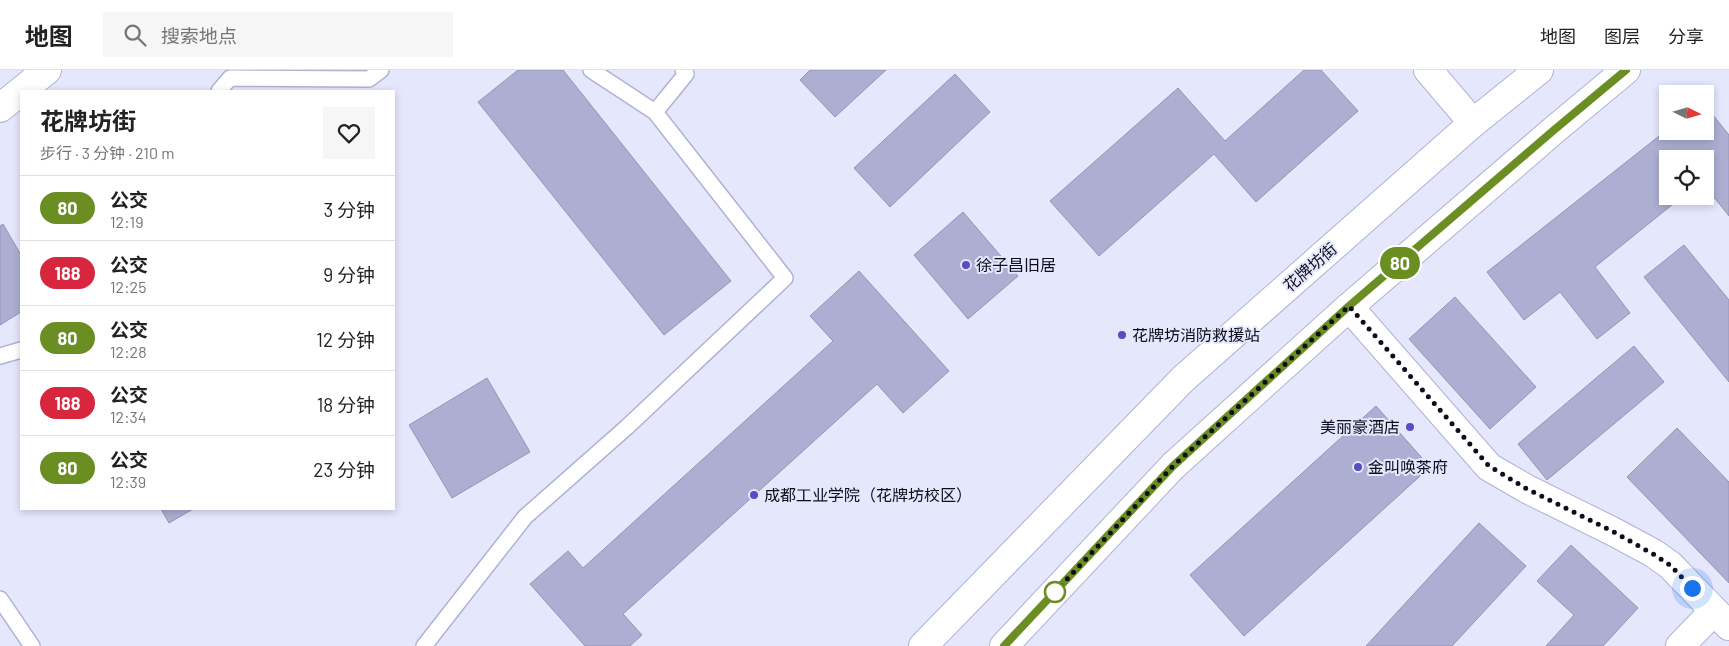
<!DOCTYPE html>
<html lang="zh">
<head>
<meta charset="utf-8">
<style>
  body { margin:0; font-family:Barlow,"Noto Sans SC",sans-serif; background:#f6f6f6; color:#222; height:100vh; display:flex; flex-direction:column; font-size:19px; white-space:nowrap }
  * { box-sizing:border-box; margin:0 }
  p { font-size:16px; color:#767676 }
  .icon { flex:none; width:28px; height:28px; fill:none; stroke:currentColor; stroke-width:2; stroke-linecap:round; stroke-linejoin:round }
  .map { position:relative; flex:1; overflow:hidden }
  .panel { position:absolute; left:20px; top:20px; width:375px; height:420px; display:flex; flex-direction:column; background:#fff; border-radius:0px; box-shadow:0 2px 8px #0003 }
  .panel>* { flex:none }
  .badge { padding:0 10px; border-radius:16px; font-size:18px; line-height:32px }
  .needle { width:32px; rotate:95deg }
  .controls { position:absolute; left:1659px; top:15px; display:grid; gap:10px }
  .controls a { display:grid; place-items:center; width:55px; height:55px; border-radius:0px; background:#fff; box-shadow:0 2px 8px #0003; font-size:25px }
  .you { position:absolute; width:25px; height:25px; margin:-12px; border:4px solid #fff; border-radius:50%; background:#1a73e8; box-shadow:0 0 0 8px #1a73e833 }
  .map>.badge { position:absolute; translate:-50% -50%; box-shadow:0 0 0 2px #fff }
  .round { display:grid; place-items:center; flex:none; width:52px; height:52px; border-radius:0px; background:#f6f6f6 }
  .summary { display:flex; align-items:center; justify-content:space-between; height:85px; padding:0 20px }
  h1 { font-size:24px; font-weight:700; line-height:38px }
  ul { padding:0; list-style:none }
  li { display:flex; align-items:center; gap:15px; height:65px; padding:0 20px; border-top:1px solid #e0e0e0 }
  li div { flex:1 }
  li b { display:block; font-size:19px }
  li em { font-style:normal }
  li .badge { min-width:55px; font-weight:700; text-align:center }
  header { display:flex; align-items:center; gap:30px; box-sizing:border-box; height:70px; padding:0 25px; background:#fff; border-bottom:1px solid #e0e0e0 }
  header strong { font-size:24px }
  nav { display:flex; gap:28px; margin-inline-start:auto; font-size:18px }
  .search { width:350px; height:45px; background:#f6f6f6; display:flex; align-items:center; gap:12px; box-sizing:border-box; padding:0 18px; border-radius:0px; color:#767676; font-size:19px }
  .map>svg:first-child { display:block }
  .building { fill:#acafd2; stroke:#9395b7 }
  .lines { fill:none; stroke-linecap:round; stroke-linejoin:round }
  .lane-casing { stroke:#b0b2d5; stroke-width:18 }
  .street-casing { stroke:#b0b2d5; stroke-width:30 }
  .primary-casing { stroke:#b0b2d5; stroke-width:30 }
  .lane { stroke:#fff; stroke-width:15 }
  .street { stroke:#fff; stroke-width:28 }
  .primary { stroke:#fff; stroke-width:28 }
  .line-casing { stroke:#fff; stroke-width:11 }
  .line { stroke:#6b8e23; stroke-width:8 }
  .walk { stroke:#0d0e1a; stroke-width:5; stroke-dasharray:0 9 }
  .poi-dot { fill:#574dc5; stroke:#e5e7fd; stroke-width:2 }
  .stop-dot { fill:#fff; stroke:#6b8e23; stroke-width:2.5 }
  .labels { text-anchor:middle; stroke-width:4; stroke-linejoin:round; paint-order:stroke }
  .poi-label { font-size:16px; fill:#0d0e1a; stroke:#e5e7fd; text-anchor:start }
  .street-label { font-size:16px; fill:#0d0e1a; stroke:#e5e7fd }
</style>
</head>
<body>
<header>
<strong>地图</strong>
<div class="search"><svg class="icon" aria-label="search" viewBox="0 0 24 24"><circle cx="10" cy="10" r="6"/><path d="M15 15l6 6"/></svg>搜索地点</div>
<nav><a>地图</a><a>图层</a><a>分享</a></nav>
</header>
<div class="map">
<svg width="1729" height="576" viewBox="0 0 1729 576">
  <rect width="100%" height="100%" fill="#e5e7fd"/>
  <g class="building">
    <path d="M518,0H563L731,211L664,265L478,32Z"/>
    <path d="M810,0H886L835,47L800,10Z"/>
    <path d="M1304,0H1321L1358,41L1256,132L1214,84L1099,186L1050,131L1178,18L1225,71Z"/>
    <path d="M955,4L990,42L890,137L854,98Z"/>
    <path d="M1705,35L1729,65V146L1705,116V89H1668V126H1683L1595,197L1630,243L1597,269L1560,222L1524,250L1487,202L1668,59V61H1705Z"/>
    <path d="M963,142L1018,206L968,249L914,185Z"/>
    <path d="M3,154L21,185V242L0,255V156Z"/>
    <path d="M1684,175L1729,230V312L1644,207Z"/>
    <path d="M859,201L949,301L903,343L877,314L623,544L642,565L630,576H585L530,514L568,481L583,498L833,271L810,246Z"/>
    <path d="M1455,227L1536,317L1490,359L1409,269Z"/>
    <path d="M1634,276L1664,312L1547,410L1518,374Z"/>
    <path d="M487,308L530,382L452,428L409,355Z"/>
    <path d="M1376,336L1430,397L1244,566L1190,505Z"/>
    <path d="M1677,358L1729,412V513L1627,407Z"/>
    <path d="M161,439H193L169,453Z"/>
    <path d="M1479,453L1526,496L1452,576H1366Z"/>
    <path d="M1571,475L1638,538L1603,576H1546L1574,545L1537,511Z"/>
  </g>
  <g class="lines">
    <defs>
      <g id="lane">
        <path d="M219,21L230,8L369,9L381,0"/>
        <path d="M655,42L686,4L683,0"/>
        <path d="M0,286L21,280"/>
        <path d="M0,529L32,576"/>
        <path d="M424,576L525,447L627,357L785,208L655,42L591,0"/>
      </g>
      <g id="street">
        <path d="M1428,0L1473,53"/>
        <path d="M0,38L47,0"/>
        <path d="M1349,237L1489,397L1527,419L1612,461L1653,483L1670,495L1729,556"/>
        <path d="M1680,576L1714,541"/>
      </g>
      <g id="primary">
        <path d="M923,576L1183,309L1473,53L1539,0"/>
        <path d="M1004,576L1173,396L1349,237L1554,60L1626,0"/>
      </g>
    </defs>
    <use href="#lane" class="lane-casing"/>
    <use href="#street" class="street-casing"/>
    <use href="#primary" class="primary-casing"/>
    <use href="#lane" class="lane"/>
    <use href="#street" class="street"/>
    <use href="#primary" class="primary"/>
  </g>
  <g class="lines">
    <defs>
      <path id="line" d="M1004,576L1173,396L1349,236L1554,60L1626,0"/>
    </defs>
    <use href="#line" class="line-casing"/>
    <use href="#line" class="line"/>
    <path class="walk" d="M1055,522L1173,396L1349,236L1489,396L1527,419L1612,461L1653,484L1670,495L1692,518"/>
  </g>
  <g class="poi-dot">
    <circle cx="966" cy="195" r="5"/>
    <circle cx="1122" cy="265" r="5"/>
    <circle cx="1410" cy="357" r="5"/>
    <circle cx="1358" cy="397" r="5"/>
    <circle cx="754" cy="425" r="5"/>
  </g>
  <circle class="stop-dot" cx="1055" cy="522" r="10"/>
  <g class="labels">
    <g class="poi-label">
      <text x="976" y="201">徐子昌旧居</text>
      <text x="1132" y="271">花牌坊消防救援站</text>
      <text x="1400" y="363" text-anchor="end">美丽豪酒店</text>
      <text x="1368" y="403">金叫唤茶府</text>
      <text x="764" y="431">成都工业学院（花牌坊校区）</text>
    </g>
    <g class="street-label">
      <text transform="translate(1310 197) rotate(-41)" y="6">花牌坊街</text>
    </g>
  </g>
</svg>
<div class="controls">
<a><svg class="needle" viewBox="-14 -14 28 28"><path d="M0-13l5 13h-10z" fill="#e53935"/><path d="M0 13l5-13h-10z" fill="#767676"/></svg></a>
<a><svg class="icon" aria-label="locate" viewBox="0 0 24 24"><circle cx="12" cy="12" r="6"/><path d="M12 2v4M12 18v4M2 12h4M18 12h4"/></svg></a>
</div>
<div class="you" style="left:1692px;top:518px"></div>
<b class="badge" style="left:1400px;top:193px;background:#6b8e23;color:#fff">80</b>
<section class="panel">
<div class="summary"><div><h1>花牌坊街</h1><p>步行 · 3 分钟 · 210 m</p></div><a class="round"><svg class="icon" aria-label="heart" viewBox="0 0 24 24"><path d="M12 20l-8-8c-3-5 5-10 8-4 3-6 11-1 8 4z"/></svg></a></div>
<ul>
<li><span class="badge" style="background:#6b8e23;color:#fff">80</span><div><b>公交</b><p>12:19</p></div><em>3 分钟</em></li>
<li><span class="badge" style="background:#d7263d;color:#fff">188</span><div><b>公交</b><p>12:25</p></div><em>9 分钟</em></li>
<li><span class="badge" style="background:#6b8e23;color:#fff">80</span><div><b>公交</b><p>12:28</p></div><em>12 分钟</em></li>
<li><span class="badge" style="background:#d7263d;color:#fff">188</span><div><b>公交</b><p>12:34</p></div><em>18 分钟</em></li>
<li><span class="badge" style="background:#6b8e23;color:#fff">80</span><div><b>公交</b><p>12:39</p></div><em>23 分钟</em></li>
</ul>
</section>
</div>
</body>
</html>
